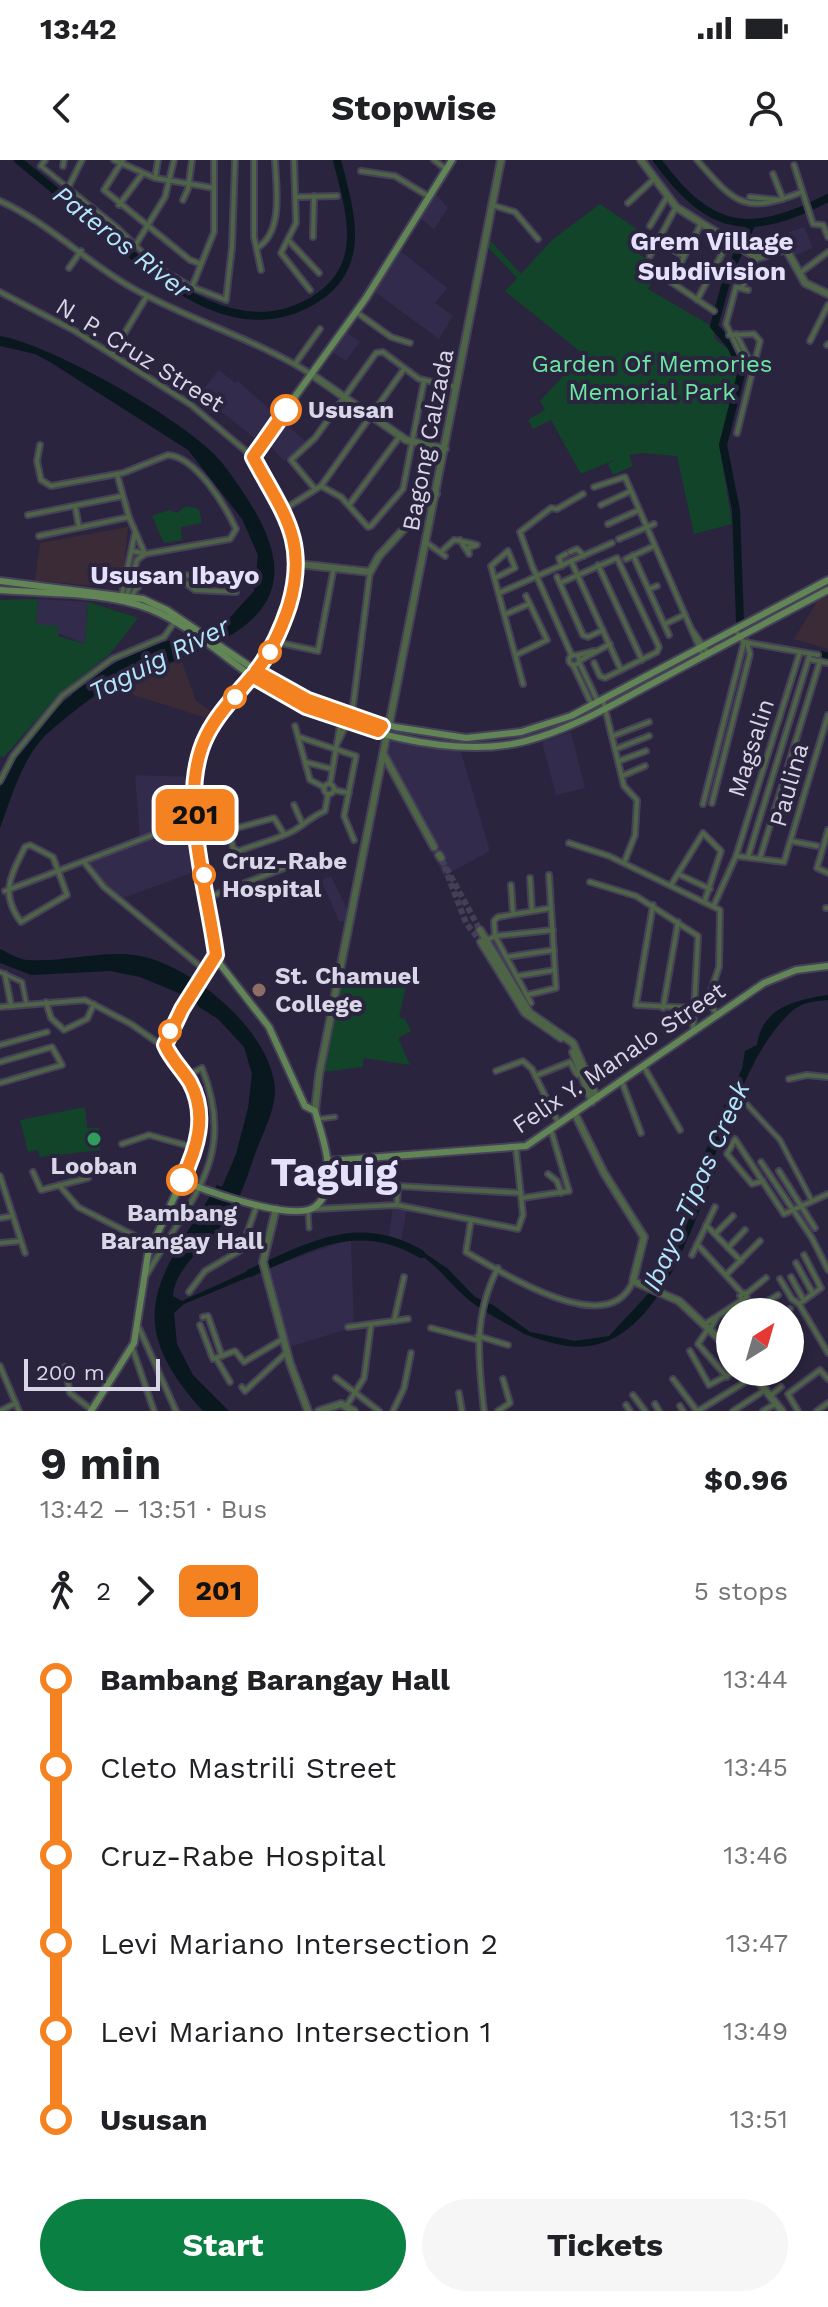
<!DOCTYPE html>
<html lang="en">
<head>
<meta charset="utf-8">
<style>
  body { margin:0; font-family:"Work Sans",sans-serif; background:#f6f6f6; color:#202124; height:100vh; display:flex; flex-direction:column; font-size:30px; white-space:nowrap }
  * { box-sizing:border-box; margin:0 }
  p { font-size:26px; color:#757577 }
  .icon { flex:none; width:44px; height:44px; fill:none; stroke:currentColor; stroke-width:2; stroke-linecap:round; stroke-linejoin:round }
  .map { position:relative; height:1251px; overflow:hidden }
  .sheet { display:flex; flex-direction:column; background:#fff; flex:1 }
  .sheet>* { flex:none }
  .badge { padding:0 16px; border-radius:12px; font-size:28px; line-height:52px }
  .needle { width:52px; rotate:37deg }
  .controls { position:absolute; left:716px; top:1138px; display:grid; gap:16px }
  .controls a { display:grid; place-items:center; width:88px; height:88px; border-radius:50%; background:#fff; box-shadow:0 4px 12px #0003; font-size:40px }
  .scale { position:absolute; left:24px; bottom:20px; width:136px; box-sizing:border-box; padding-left:8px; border:4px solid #d9d6e7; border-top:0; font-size:22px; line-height:28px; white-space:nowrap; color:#d9d6e7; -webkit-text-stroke:6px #2a243e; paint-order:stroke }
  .map>.badge { position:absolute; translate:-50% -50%; box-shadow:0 0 0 4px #fff }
  .legs { display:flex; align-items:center; gap:12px; height:88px; padding:0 40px; font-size:26px }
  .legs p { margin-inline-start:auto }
  .overview { display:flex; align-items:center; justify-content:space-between; height:136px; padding:0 40px }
  h1 { font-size:44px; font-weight:700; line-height:60px }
  .cta { display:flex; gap:16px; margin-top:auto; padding:16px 40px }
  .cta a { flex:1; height:92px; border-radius:48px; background:#0b8043; color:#fff; font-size:32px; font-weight:700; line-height:92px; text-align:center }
  .cta a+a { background:#f6f6f6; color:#202124 }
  ul { padding:0 40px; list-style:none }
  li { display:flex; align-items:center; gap:28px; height:88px; font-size:30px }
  li i { display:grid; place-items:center; width:12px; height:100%; margin:0 10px; background:currentColor }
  li i::after { content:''; width:20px; height:20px; margin:-10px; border:6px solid; border-radius:50%; background:#fff }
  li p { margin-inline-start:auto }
  li:first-child i { background:linear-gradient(#0000 50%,currentColor 0) }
  li:last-child i { background:linear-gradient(currentColor 50%,#0000 0) }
  .status { display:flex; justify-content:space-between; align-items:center; height:56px; padding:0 40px; background:#fff; direction:ltr }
  .status svg { height:22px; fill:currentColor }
  header { display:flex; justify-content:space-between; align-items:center; height:104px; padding:0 40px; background:#fff; font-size:36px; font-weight:700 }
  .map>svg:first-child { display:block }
  .built { fill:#322b4b }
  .industrial { fill:#3a2b37 }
  .green { fill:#124429 }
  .water { fill:#09181e }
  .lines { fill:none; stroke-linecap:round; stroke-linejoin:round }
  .river { stroke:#09181e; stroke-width:8 }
  .tertiary-tunnel { stroke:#443f57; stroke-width:6; stroke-dasharray:6 3; stroke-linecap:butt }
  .pedestrian-casing { stroke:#464059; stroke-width:7 }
  .minor-casing { stroke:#464059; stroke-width:8 }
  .tertiary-casing { stroke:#464059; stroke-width:10 }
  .secondary-casing { stroke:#464059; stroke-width:10 }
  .pedestrian { stroke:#4e6446; stroke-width:3 }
  .minor { stroke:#4e6446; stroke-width:4 }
  .tertiary { stroke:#4e6446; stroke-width:6 }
  .secondary { stroke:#628555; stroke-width:6 }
  .line-1-casing { stroke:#fff; stroke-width:18 }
  .line-1 { stroke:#f58220; stroke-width:12 }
  .stop-1-dot { fill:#fff; stroke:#f58220; stroke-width:4 }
  .education-dot { fill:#8d6e63; stroke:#2a243e; stroke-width:3 }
  .leisure-dot { fill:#2e9e5b; stroke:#2a243e; stroke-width:3 }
  .labels { text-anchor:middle; stroke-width:8; stroke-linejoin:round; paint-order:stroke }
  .street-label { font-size:24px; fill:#d9d6e7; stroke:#2a243e }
  .park-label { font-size:24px; fill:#6ae7a1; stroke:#2a243e }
  .stop-label { font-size:24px; font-weight:bold; fill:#d9d6e7; stroke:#2a243e; text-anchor:start }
  .poi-label { font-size:24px; font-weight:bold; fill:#d9d6e7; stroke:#2a243e; text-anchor:start }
  .neighbourhood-label { font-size:26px; font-weight:bold; fill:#e5e0fb; stroke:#2a243e }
  .water-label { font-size:26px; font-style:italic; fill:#b2e7fa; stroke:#2a243e }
  .town-label { font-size:40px; font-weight:bold; fill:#e5e0fb; stroke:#2a243e }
</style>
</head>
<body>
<div class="status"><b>13:42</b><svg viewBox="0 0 49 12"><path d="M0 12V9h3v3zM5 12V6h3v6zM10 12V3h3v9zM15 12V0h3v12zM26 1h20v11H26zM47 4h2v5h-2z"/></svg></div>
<header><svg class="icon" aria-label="back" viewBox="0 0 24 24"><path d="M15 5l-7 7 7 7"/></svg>Stopwise<svg class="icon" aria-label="person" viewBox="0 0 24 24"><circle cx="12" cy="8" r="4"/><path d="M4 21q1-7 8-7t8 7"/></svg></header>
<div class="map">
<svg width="828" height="1251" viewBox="0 0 828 1251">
  <rect width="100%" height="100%" fill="#2a243e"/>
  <g class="built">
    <path d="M435,33L448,48L434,69L419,57Z"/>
    <path d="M804,67L813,88L794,96L783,74Z"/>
    <path d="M399,90L447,128L435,143L453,156L439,179L375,132Z"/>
    <path d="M346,172L360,182L346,201L331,191Z"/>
    <path d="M219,210L235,223L238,221L277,256L257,280L199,234Z"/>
    <path d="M282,261L306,282L284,301L265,280Z"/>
    <path d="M38,439L88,442L85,484L36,464Z"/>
    <path d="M571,572L585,628L556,635L542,582Z"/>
    <path d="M389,579L461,592L490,691L444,716L385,608Z"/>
    <path d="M135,615L194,617L190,659L140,678Z"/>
    <path d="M192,661L200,710L120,739L93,713L88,703Z"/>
    <path d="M331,716L348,751L347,761H339L321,720Z"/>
    <path d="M393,1046L407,1049L401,1081L389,1076Z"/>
    <path d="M351,1079L354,1167L286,1188L268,1108Z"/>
  </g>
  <g class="industrial">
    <path d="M128,367L122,429L35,420L40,383Z"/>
    <path d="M828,436V489L794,479L817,442Z"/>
    <path d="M181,499L196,541L214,553L210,559L111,528Z"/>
  </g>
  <g class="green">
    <path d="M600,44L640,71L634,79L643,86L640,95L660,106L648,129L713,167L715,179L730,191L739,212L719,284L732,364L694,374L677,296L643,293L629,295L633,306L613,315L608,304L617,299L581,314L551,260L533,269L528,260L545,250L540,241L583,194L505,131L517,118L486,85L488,78L521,114L552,80Z"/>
    <path d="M186,346L199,349L202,363L181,367L182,380L164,383L152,356L169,350L177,353Z"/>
    <path d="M38,439L36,464L58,466V476L85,484L88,442L138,458L110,494L58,535L4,597L0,596V440Z"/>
    <path d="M357,810L408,818L399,857L405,859L411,871L398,878L410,905L364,898L362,907L322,912L340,817Z"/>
    <path d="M85,947L87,968H99L100,990L40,997L38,990L28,992L20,960Z"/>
  </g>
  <g class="water">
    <path d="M0,176C50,184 193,264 223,304C289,391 306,452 185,497C162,506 139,511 117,522C93,535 69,555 49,572C23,595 12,636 0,668C0,656 0,641 0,629C5,602 50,551 72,535L71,530L136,490L223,465L254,431L258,395L242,359L188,290L50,202L35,194L0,186Z"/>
    <path d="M0,789C9,793 19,800 28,800C71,803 113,785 155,800C203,817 265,870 274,921C279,945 262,974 254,997C248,1014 239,1043 228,1058C212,1079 174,1108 173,1136L182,1141L259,1106L261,1112L184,1144L174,1153L177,1184L193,1215L229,1251H203C117,1157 161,1116 217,1025L222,1027L236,994L248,948L252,914L244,887L218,859L199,847L193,839L140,817L110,811L31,815L0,803Z"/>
    <path d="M828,835V840C816,841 802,842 792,851C751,889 734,951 713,1000L717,1008C686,1077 651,1214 549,1182C540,1179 529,1177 521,1172C501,1160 475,1148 459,1131C443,1115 433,1102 414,1091L416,1087L448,1109L475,1137L493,1145L530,1172L575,1181L609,1176L649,1133L722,950L742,909L745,891L757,885C762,847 796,840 828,835Z"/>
  </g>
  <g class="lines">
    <g class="river">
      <path d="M18,0C49,26 81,51 112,78C167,125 242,187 317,138C369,104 349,49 337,0"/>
      <path d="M657,0C710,73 750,78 828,38"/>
      <path d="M740,462L736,350L723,285L742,210L731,186L714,166L728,115L751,65"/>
      <path d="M822,495L828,497"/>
      <path d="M250,1113C311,1086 358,1057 421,1094"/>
    </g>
    <g class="tertiary-tunnel">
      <path d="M441,698L466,763L481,782"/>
      <path d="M442,700L480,770"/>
    </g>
    <defs>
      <g id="pedestrian">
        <path d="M41,6L118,68L157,106L192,127"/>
        <path d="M0,812L22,822L26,842"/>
        <path d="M742,939L780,980L812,1041"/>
        <path d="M319,959L335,957"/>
        <path d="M308,1050L309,1068"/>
      </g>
      <g id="minor">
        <path d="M114,0L155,18L214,28"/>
        <path d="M123,0L104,30L190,100L201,104"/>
        <path d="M214,0V72L192,127L226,140L232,87L235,0"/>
        <path d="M254,0V77L261,110"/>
        <path d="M294,0L296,63L281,93L310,130"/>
        <path d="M434,0L446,9"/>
        <path d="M697,0C736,45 745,54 802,32"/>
        <path d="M794,5L813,64L823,65L828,77"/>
        <path d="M41,6L45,0"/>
        <path d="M63,6L64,0"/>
        <path d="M361,11L395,16L428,36"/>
        <path d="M773,14L783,39"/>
        <path d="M155,18L158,0"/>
        <path d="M68,28L82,0"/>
        <path d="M297,37L337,36"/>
        <path d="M750,37L778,40"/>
        <path d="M183,40L188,29L192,0"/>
        <path d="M0,41C49,63 87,103 134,129C192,161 255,179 311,214"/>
        <path d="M628,43L654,19"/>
        <path d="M119,45L143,13"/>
        <path d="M492,45L515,52L538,79"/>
        <path d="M701,64L671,122L714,151"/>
        <path d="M650,66L667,37"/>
        <path d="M313,77L314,36"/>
        <path d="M289,81L319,113"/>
        <path d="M658,82L684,96"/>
        <path d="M135,86L165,37L174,0"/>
        <path d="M257,88C284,72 276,27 275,0"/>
        <path d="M650,96L676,47"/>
        <path d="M69,108L81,91"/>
        <path d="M800,113L828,92"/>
        <path d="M742,127L757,98"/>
        <path d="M0,132L75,171L190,244L253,297"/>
        <path d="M697,140L729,81"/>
        <path d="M356,152L391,177L410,183"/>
        <path d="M736,174L753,207"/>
        <path d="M729,175L754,174L760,181L737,273"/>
        <path d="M810,181L828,145"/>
        <path d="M827,185L828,184"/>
        <path d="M112,194L147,136"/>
        <path d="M741,195L726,164L736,127L748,130"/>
        <path d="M295,204L320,169"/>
        <path d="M40,285L37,301L41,320L51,326L123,313L168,295C196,297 225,345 236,369L230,379L145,394L133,391"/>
        <path d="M117,314L129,357L145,394L137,400L127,435"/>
        <path d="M321,326L341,337L368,367L371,366L403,329L424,221"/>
        <path d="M594,327L625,317L703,496"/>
        <path d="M315,329L291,300L315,278L376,193L383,192L419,219L456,227"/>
        <path d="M349,345L400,276"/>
        <path d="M601,345L631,331"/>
        <path d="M75,346L79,367"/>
        <path d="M283,350L321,326L404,209"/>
        <path d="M28,355L123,336"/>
        <path d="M608,364L639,350"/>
        <path d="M39,376L129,357"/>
        <path d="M619,379L654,364"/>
        <path d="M427,383L445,396"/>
        <path d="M442,391L454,380C462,381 469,383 477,385L468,388L469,394L460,380"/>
        <path d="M570,392L577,389L584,396"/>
        <path d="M633,395L669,475"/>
        <path d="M626,399L654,386"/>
        <path d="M571,401L621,510"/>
        <path d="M598,405L642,500"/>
        <path d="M562,406L559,398L566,394"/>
        <path d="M533,408L520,372L551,348L557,349L583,334"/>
        <path d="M537,416L533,408L572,496"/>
        <path d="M557,417L583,475L588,477L603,470"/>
        <path d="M179,418L195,430L236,432"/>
        <path d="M495,418L515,408L508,391L491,406L523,524"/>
        <path d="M560,423L617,398L659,487L657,492L605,518L600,516L594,503"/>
        <path d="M649,429L657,426"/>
        <path d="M499,433L612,383"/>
        <path d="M122,434L135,373"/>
        <path d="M132,436C145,405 193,421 220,412"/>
        <path d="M506,454L529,444"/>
        <path d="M665,464L684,455"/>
        <path d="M692,470L708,493"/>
        <path d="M735,470L744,482L818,495"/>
        <path d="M276,482L318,491L334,407"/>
        <circle cx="574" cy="500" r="5"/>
        <path d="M516,495L547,480L526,436"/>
        <path d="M578,495L594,491"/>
        <path d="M809,499L828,503"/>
        <path d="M579,501L610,484"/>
        <path d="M579,502L598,542"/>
        <path d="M573,505L592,545"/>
        <path d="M603,540L624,626L637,640L635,675L624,703"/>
        <path d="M352,554L370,412"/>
        <path d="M295,566L310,620L324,627"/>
        <path d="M613,576L649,562"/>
        <path d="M299,577L356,596L344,656L354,680"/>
        <path d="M338,582L347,563"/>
        <path d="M616,589L649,576"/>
        <path d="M619,601L646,591"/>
        <path d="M305,602L332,609"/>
        <path d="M622,616L645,606"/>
        <path d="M0,621L13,596L62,536L112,499L164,477L174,463"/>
        <path d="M330,624L341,560"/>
        <circle cx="329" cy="629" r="5"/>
        <path d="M334,630L349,633"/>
        <path d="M712,643L750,494L747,482"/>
        <path d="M703,644L744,482"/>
        <path d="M294,645L302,663"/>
        <path d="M828,670L817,708L828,713"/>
        <path d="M284,674L274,658L233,669L230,675L233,688L239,691C256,684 276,680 293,671C304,665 312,656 325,651L328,634"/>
        <path d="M791,681L817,686"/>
        <path d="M569,683L609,696L720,750L719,807L708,840L717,855"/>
        <path d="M30,685L53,697L67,735L21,762C0,734 10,717 25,687Z"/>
        <path d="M736,696L784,702L828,555"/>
        <path d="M748,697L810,494"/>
        <path d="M760,698L820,501"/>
        <path d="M84,702L104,727L206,811"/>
        <path d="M678,714L710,729"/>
        <path d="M530,718L532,751"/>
        <path d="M590,722L636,736L698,776L693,870"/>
        <path d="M511,725L513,754"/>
        <path d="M671,725L703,673L721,691L705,740"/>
        <path d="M5,731L195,659"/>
        <path d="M209,737L305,700"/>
        <path d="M653,745L636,845L694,848"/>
        <path d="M714,745L736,696L800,492"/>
        <path d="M826,748H828"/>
        <path d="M485,781L495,776L553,770"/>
        <path d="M507,797L554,790"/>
        <path d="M5,814L11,845"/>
        <path d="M518,816L555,810"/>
        <path d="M527,835L556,828L549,715"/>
        <path d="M46,842L51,858L64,870L87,859L94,844"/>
        <path d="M531,843L495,776L494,761L498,757L551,748"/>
        <path d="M0,847L85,840L131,864L164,887"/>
        <path d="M663,848L678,762"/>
        <path d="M0,885L47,872"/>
        <path d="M0,902L52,887L62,905L0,923"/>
        <path d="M644,907L680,970"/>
        <path d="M496,911L523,901L532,909L558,962"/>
        <path d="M535,916L570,902L577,915"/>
        <path d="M789,919L807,915L828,917"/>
        <path d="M622,922L641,973"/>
        <path d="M122,984L149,975L196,988"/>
        <path d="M761,1002L812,1078L828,1110"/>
        <path d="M779,1011L815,1068"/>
        <path d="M33,1012L41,1030L88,1018"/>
        <path d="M548,1014L557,1021L561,1033"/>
        <path d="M0,1016L25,1093"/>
        <path d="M763,1021L752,1024L727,994L735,979L784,1054L828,1034"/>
        <path d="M328,1022L521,1033"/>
        <path d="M59,1025L78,1047L151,1084"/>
        <path d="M522,1038L569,1031L551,970"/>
        <path d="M397,1045L398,1025"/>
        <path d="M315,1049L397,1045L518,1069L523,1055L516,990"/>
        <path d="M0,1058L13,1056"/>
        <path d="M471,1060L466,1092C502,1112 609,1182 633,1121"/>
        <path d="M706,1065L741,1101"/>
        <path d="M715,1074L733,1056"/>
        <path d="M0,1083L21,1081"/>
        <path d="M697,1084L742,1133"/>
        <path d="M728,1088L745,1070"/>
        <path d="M692,1095L715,1047"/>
        <path d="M804,1095L821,1128L799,1144L828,1193"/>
        <path d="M796,1103L812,1132"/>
        <path d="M147,1114C190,1038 238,999 202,908L186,916"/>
        <path d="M726,1115L760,1081"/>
        <path d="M791,1117L803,1139"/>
        <path d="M780,1119L792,1139L799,1144"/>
        <path d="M189,1132L205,1111L241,1090L257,1045"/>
        <path d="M744,1133L747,1137L743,1140L740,1136Z"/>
        <path d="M746,1134L766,1118"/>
        <path d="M753,1150L778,1135"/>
        <path d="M786,1152L790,1149"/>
        <path d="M203,1157L208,1156L222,1196"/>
        <path d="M394,1161L404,1117"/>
        <path d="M705,1164L742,1140"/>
        <path d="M200,1165L213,1199L235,1191L244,1202L283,1179"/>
        <path d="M348,1167L408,1159"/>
        <path d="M139,1168L176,1251"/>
        <path d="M431,1168L477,1180"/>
        <path d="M708,1169L698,1184L727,1217"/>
        <path d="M710,1169L717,1157"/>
        <path d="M790,1172L797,1167"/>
        <path d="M478,1176L508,1185"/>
        <path d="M132,1187L154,1251"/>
        <path d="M690,1191L709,1225L734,1212"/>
        <path d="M216,1198L230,1222"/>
        <path d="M0,1206L19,1251"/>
        <path d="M65,1207L70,1233L92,1250"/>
        <path d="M336,1218L379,1251"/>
        <path d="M673,1219L697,1251"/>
        <path d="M242,1227L245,1231L287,1192"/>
        <path d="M459,1233L462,1251"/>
        <path d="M633,1235L645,1251"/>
        <path d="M770,1236L781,1227"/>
        <path d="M655,1244L659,1251"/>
        <path d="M347,1245L364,1218L371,1165"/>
        <path d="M626,1245L630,1251"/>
        <path d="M680,1246L683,1251"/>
        <path d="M0,1251L16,1243"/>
        <path d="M393,1251L404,1228L411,1193"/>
        <path d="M484,1251C478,1200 473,1155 498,1108"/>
        <path d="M498,1251L510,1243L503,1219"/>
        <path d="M698,1251L755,1216"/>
        <path d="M733,1251L765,1230"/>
        <path d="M763,1251L775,1244"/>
        <path d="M798,1251L788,1234L820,1210L828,1219"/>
        <path d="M817,1251L828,1243"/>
      </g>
      <g id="tertiary">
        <path d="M641,0L676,47L757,98L786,89L805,123L828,134"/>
        <path d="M311,214L406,280L445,289"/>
        <path d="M298,404L370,412L379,396L436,334"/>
        <path d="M389,565L501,0"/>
        <path d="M384,595L434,687"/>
        <path d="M439,695L441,698"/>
        <path d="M480,770L530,853L573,883L597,938"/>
        <path d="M481,782L525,853L561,878"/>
        <path d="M573,892L592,942"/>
        <path d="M315,951L319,915L387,574"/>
        <path d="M575,954L604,1013L644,1077L633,1121L679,1141L730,1189"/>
        <path d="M276,1049L263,1102L290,1203L308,1251"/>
        <path d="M751,1212L782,1251"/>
        <path d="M319,1251L341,1244L354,1251"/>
      </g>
      <g id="secondary">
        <path d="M0,421L143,439L167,450L276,524L308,540L395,567L466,578L521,572L571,556L828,420"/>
        <path d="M0,430C48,434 105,431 150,449C197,468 236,510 281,535C346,570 453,600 526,581C573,569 615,543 657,521C714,490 771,460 828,430"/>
        <path d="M327,1001L526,986L764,823L796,810L828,806"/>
        <path d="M190,1024C213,1033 297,1063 316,1046C341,1024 322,977 315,951L305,946L269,867L220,804L195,659L198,607L205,579L272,488L297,415V395L291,368L253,295L366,138L452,0"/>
        <path d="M91,1251L134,1183L148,1094L190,1003L198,978L196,937L165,885L182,849L216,795"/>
      </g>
    </defs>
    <use href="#pedestrian" class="pedestrian-casing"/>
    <use href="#minor" class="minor-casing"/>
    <use href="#tertiary" class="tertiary-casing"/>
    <use href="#secondary" class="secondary-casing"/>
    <use href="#pedestrian" class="pedestrian"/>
    <use href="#minor" class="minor"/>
    <use href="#tertiary" class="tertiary"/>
    <use href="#secondary" class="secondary"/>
  </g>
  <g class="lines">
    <defs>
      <path id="line-1" d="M182,1020C197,989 208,955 190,922C182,909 171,899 165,885L182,849L216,795C208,730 176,636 207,575C218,553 237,534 252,516L306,547L378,571L382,566L308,540L256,511C272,491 281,470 289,446C309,380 282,352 253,297L286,250"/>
    </defs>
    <use href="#line-1" class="line-1-casing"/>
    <use href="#line-1" class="line-1"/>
  </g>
  <g class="stop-1-dot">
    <circle cx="286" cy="250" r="14"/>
    <circle cx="270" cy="492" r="10"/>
    <circle cx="235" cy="537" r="10"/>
    <circle cx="204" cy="715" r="10"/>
    <circle cx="170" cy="871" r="10"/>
    <circle cx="182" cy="1020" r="14"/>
  </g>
  <circle class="education-dot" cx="259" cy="830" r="8"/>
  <circle class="leisure-dot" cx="94" cy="979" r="8"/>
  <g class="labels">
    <g class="street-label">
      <text transform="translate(140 195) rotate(32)" y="8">N. P. Cruz Street</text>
      <text transform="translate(428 280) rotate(-79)" y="8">Bagong Calzada</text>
      <text transform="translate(751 588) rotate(-72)" y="8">Magsalin</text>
      <text transform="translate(789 625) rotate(-74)" y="8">Paulina</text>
      <text transform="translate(619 898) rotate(-34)" y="8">Felix Y. Manalo Street</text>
    </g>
    <g class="park-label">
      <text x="652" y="212">Garden Of Memories<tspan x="652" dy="28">Memorial Park</tspan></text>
    </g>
    <g class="stop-label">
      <text x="308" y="258">Ususan</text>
      <text x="222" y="709">Cruz-Rabe<tspan x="222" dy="28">Hospital</tspan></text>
      <text x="182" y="1061" text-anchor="middle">Bambang<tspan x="182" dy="28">Barangay Hall</tspan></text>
    </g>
    <g class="poi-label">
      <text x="275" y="824">St. Chamuel<tspan x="275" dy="28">College</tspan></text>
      <text x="94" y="1014" text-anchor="middle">Looban</text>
    </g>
    <g class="neighbourhood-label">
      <text x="712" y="90">Grem Village<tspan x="712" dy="30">Subdivision</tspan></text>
      <text x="175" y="424">Ususan Ibayo</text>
    </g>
    <g class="water-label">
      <text transform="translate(122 82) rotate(38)" y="9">Pateros River</text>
      <text transform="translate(159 499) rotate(-27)" y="9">Taguig River</text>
      <text transform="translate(696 1026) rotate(-66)" y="9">Ibayo-Tipas Creek</text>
    </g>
    <g class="town-label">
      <text x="334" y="1026">Taguig</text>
    </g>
  </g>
</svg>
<div class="controls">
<a><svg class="needle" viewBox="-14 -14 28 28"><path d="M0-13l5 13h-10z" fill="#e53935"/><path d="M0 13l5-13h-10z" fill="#757577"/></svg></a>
</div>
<div class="scale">200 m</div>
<b class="badge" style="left:195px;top:655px;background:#f58220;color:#111">201</b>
</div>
<section class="sheet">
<div class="overview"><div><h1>9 min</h1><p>13:42 – 13:51 · Bus</p></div><b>$0.96</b></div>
<div class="legs"><svg class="icon" aria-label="walk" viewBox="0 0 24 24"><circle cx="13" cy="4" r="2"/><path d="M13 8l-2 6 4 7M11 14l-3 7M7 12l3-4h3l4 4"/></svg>2<svg class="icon" aria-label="forward" viewBox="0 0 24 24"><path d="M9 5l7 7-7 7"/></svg><b class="badge" style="background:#f58220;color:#111">201</b><p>5 stops</p></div>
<ul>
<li><i style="color:#f58220"></i><b>Bambang Barangay Hall</b><p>13:44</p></li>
<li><i style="color:#f58220"></i><span>Cleto Mastrili Street</span><p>13:45</p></li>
<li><i style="color:#f58220"></i><span>Cruz-Rabe Hospital</span><p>13:46</p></li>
<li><i style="color:#f58220"></i><span>Levi Mariano Intersection 2</span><p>13:47</p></li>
<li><i style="color:#f58220"></i><span>Levi Mariano Intersection 1</span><p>13:49</p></li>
<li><i style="color:#f58220"></i><b>Ususan</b><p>13:51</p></li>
</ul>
<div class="cta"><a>Start</a><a>Tickets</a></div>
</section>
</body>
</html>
